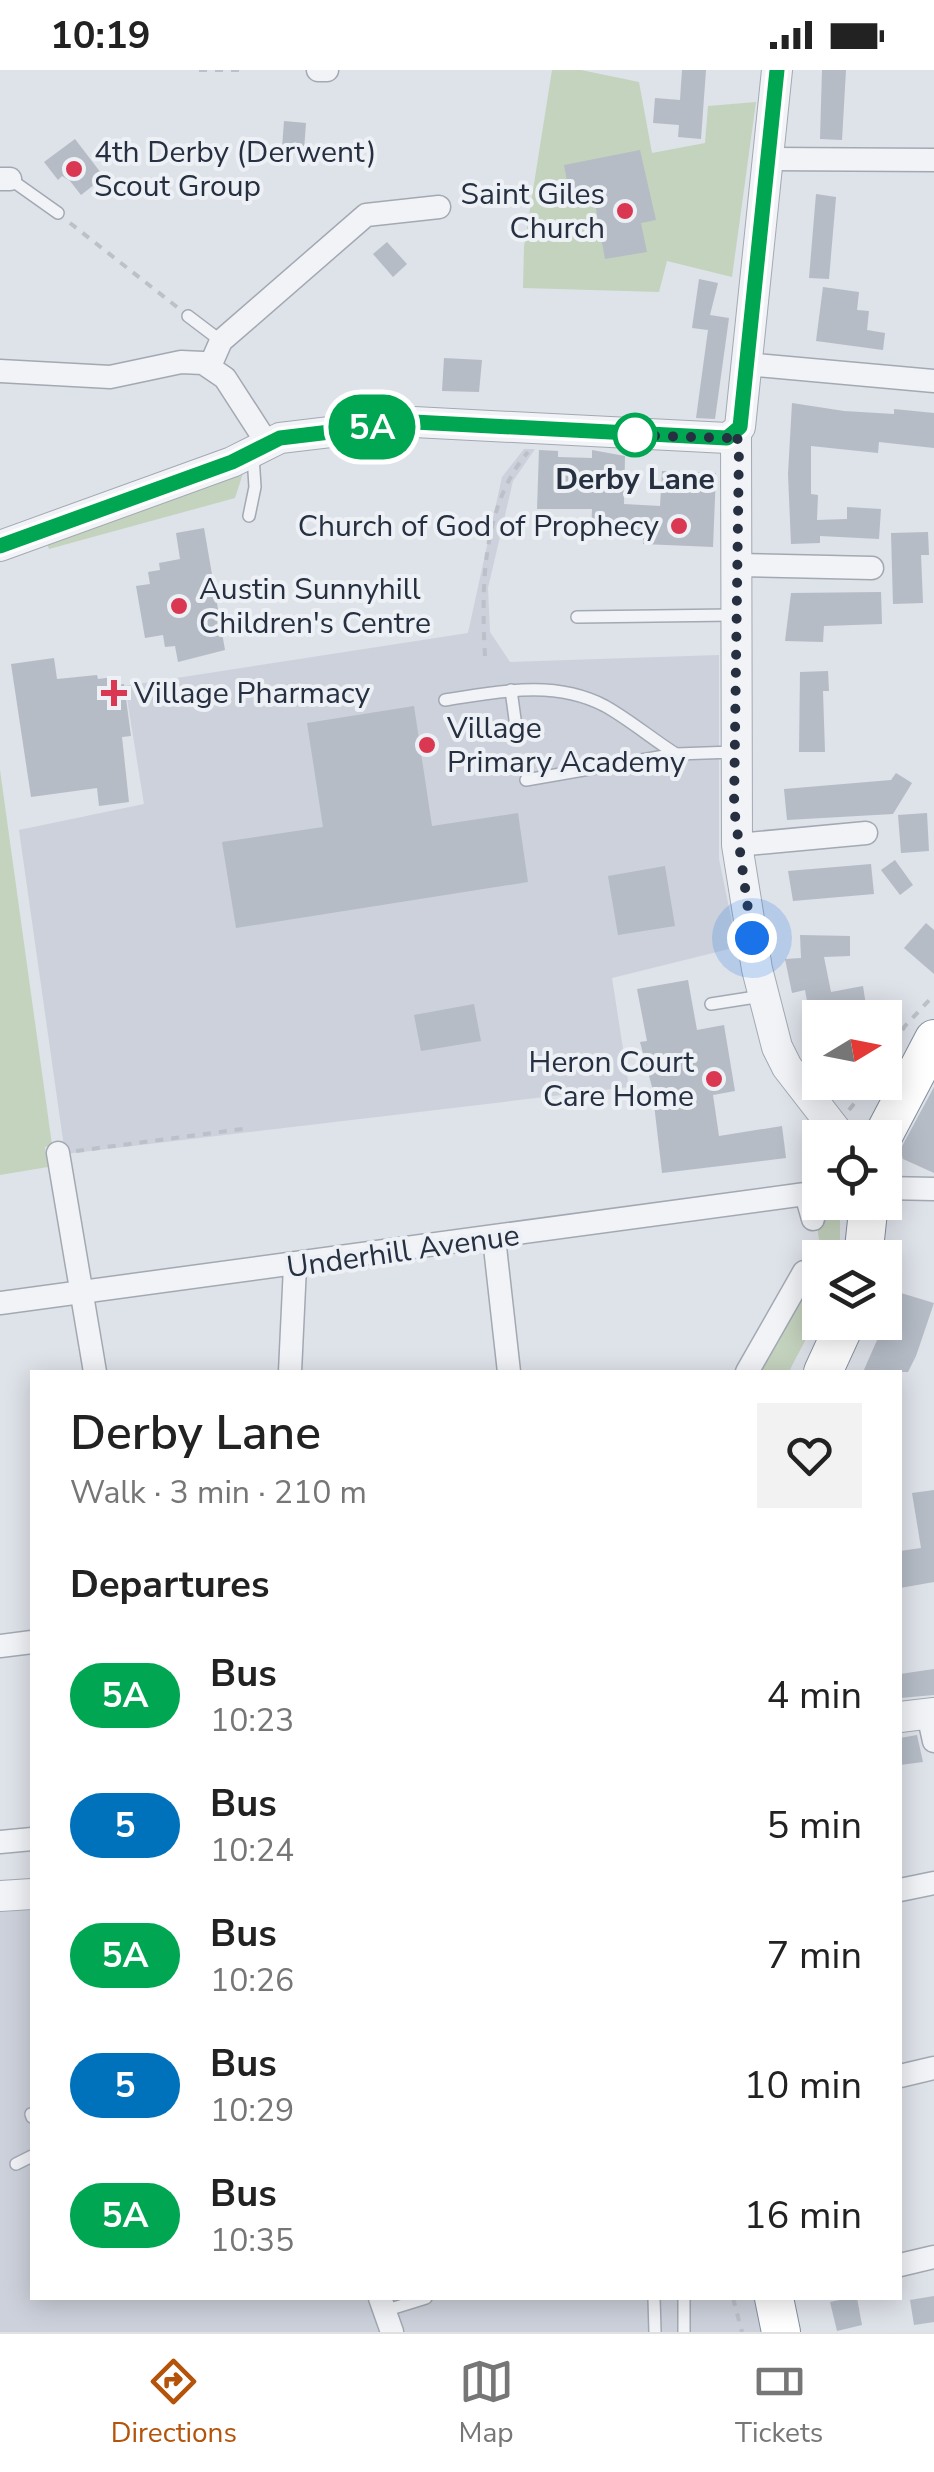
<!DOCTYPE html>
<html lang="en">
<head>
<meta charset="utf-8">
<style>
  body { margin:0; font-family:"Nunito Sans",sans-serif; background:#f2f2f2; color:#222; height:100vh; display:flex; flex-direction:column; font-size:38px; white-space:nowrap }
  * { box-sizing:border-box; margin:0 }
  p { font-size:32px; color:#767676 }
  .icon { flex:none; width:55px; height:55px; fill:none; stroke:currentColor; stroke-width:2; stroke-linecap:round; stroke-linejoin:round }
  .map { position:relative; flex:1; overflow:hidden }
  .details { position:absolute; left:30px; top:1300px; width:872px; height:930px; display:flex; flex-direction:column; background:#fff; border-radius:0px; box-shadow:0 5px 25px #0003 }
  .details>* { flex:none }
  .badge { padding:0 20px; border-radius:32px; font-size:35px; line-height:65px }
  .needle { width:65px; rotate:80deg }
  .fabs { position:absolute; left:802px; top:930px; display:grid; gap:20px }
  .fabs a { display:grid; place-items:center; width:100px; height:100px; border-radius:0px; background:#fff; box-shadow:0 5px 25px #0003; font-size:50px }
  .you { position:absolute; width:50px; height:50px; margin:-25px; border:8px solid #fff; border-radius:50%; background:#1a73e8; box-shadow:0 0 0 15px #1a73e833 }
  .map>.badge { position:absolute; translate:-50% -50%; box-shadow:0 0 0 5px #fff }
  h2 { padding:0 40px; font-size:38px; line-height:90px }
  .round { display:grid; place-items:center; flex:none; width:105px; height:105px; border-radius:0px; background:#f2f2f2 }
  .head { display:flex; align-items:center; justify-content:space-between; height:170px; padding:0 40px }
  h1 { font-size:48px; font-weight:600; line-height:75px }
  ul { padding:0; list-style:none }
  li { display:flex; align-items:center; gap:30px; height:130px; padding:0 40px }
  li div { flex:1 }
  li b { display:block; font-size:38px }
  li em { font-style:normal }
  li .badge { min-width:110px; font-weight:700; text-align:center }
  .status { display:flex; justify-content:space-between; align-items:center; height:70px; padding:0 50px; background:#fff; direction:ltr }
  .status svg { height:28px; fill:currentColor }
  .tabs { display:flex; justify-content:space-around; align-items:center; height:140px; border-top:2px solid #e0e0e0; background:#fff; font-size:28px; color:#767676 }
  .tabs a { display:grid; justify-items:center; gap:5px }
  .tabs .current { color:#b45309 }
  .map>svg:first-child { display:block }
  .built { fill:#ccd1db }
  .green { fill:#c4d3be }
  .building { fill:#b5bcc6 }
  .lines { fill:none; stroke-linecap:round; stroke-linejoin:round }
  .service-casing { stroke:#a3a9b3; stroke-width:14 }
  .minor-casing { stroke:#a3a9b3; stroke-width:25 }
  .tertiary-casing { stroke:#a3a9b3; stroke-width:32 }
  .trunk-casing { stroke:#8490a1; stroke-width:40 }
  .path { stroke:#bcc0c8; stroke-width:4; stroke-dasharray:8 8; stroke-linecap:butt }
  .service { stroke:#f1f3f7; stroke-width:11 }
  .minor { stroke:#f1f3f7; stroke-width:22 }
  .tertiary { stroke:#f1f3f7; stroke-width:30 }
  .trunk { stroke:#fff; stroke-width:38 }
  .line-casing { stroke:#fff; stroke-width:22 }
  .line { stroke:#00a651; stroke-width:15 }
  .walk { stroke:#263041; stroke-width:10; stroke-dasharray:0 18 }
  .poi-dot { fill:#da3753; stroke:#edf1f6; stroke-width:4 }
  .stop-dot { fill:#fff; stroke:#00a651; stroke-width:5 }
  .labels { text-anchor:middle; stroke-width:8; stroke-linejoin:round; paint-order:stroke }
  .poi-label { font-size:30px; fill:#263041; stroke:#edf1f6; text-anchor:start }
  .stop-label { font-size:30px; font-weight:bold; fill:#263041; stroke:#edf1f6 }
  .street-label { font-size:30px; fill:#263041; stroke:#edf1f6 }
</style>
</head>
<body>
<div class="status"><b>10:19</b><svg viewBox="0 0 49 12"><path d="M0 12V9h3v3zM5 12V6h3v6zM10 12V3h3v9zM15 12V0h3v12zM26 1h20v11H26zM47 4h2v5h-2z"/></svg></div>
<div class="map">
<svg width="934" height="2262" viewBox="0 0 934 2262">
  <rect width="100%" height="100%" fill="#dee2e9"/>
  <g class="built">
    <path d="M524,379H535L513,411L488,518L490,562L510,592L719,585V789L737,877L612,908L629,1017L65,1084L19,760L144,734L125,616L468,563L502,407Z"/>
    <path d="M32,1840V2228H755L762,2262H0V1842Z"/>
  </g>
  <g class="green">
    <path d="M552,0H581L639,12L652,83L705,73L708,36L756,32L732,207L667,191L659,222L523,218L524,177Z"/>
    <path d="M244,400L235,428L49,479L47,474Z"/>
    <path d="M0,700L52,1075L45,1077L48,1097L0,1105Z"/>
    <path d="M826,1133H840V1187H825C818,1170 812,1149 826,1133Z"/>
    <path d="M809,1200C830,1238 806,1266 789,1302H757Z"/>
  </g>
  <g class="building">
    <path d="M682,0H706L701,69L678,67L679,55L653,53L655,28L680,30Z"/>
    <path d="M822,0H846L842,70L820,69Z"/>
    <path d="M284,51L306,53L304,80L282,78Z"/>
    <path d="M75,69L104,107L81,125L70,111L62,106L58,110L44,92Z"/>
    <path d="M640,80L656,150L641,153L647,182L605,189L594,128L571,132L564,95Z"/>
    <path d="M816,124L836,127L829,209L809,208Z"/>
    <path d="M387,172L407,194L393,207L373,184Z"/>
    <path d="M699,209L718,213L710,245L729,248L715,349L696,348L708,260L692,258Z"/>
    <path d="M823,217L859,222L857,240L869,241L867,260L885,263L883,280L816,271Z"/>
    <path d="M444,288L482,290L479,322L442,321Z"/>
    <path d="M792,333L844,341L894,344V339L934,343V378L879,372L878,383L811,376V424L818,425L817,450L847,449V437L881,439L879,469L820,466V473L791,474L788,404Z"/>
    <path d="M539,380L558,381V387L592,388V380L625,386L624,434L660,436L662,401L716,403L713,477L643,474V467L591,466L592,439H537Z"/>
    <path d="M204,458L225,580L178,592L175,576L165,577L163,565L145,568L136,516L150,514L148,502L160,500L159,493L180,489L176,463Z"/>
    <path d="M928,462L929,485H921L923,533L893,534L891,463Z"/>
    <path d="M881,522L882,554L824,556L823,572L785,571L791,523Z"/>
    <path d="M54,588L57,609L97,605L98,609L114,607L116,615L124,614L131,666L122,667L129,732L99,736L97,718L31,727L11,594Z"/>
    <path d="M828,601L829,621H823L825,682H799L800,602Z"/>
    <path d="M414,636L432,756L518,743L528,812L236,858L222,772L323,757L307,653Z"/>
    <path d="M896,703L912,713L893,744L787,750L784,719L891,710Z"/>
    <path d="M927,743L929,781L901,783L898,745Z"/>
    <path d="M895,790L913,815L900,825L881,800Z"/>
    <path d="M871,794L874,824L793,831L788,801Z"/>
    <path d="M665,796L675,856L618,865L608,806Z"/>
    <path d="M926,853L934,860V904L904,878Z"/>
    <path d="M800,865L850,866V886L824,887L831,922L863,916L868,948H810L805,920L792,923L785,889L801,888Z"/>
    <path d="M688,910L697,960L724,955L735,1021L713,1025L719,1066L782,1056L786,1088L662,1103L652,1017L640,972L647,971L637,919Z"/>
    <path d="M474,934L481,971L421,981L414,945Z"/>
    <path d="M934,1017V1103L903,1089L900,1080Z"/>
    <path d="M891,1220L934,1233L916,1286L908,1302H863L885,1252Z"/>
    <path d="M934,1420V1512L900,1518V1481L921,1478L912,1423Z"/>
    <path d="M934,1599V1625L900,1628V1604Z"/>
    <path d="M917,1665L923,1692L900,1695V1668Z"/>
    <path d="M934,2226V2252L914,2255L910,2230Z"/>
    <path d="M849,2228H857L862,2255L837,2261L830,2232Z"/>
  </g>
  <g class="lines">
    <defs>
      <g id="service">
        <path d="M10,109L58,143"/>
        <path d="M188,246L221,271"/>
        <path d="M249,446L255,417L253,386"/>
        <path d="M577,547L733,545"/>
        <path d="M511,620L517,664"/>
        <path d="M445,630C498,622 554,609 605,636C630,650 652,669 676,684"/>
        <path d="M526,710L676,684L734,682"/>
        <path d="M711,934L762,926"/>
        <path d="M31,2044L32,2047"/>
        <path d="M16,2094L32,2086"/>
        <path d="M654,2228L655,2262"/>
        <path d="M684,2228V2262"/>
        <path d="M384,2241L426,2228"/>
      </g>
      <g id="minor">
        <path d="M318,0H327"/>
        <path d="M770,89L934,90"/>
        <path d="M0,109H10"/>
        <path d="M745,294L934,311"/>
        <path d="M210,296L221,271L366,145L439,137"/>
        <path d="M0,301L110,307L181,292L203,293L225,308L267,373"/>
        <path d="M736,495L872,498"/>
        <path d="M737,775L866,763"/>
        <path d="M58,1083L95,1302"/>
        <path d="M885,1118L934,1119"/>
        <path d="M806,1124L813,1149"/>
        <path d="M494,1168L509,1302"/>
        <path d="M0,1233L820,1122"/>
        <path d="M290,1302L295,1196"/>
        <path d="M747,1302L804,1202"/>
        <path d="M0,1576L32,1572"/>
        <path d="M928,1644L934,1671"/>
        <path d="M0,1772L32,1769"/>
        <path d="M900,1820L934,1813"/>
        <path d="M900,2006L934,1998"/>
        <path d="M900,2195L934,2187"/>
        <path d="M380,2228L392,2262"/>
      </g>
      <g id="tertiary">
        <path d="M777,0L740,357L736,362L737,775L757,899L777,977L787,997L842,1068"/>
        <path d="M0,476L232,392L280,368L414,352L727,368L736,362"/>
        <path d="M900,1647L934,1643"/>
        <path d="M0,1826L32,1824"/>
      </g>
      <g id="trunk">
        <path d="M882,1068L934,969"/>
        <path d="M863,1188L869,1132"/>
        <path d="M823,1302L846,1252"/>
        <path d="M774,2228L781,2262"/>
      </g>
    </defs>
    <use href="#service" class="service-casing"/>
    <use href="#minor" class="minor-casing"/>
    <use href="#tertiary" class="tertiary-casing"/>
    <use href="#trunk" class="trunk-casing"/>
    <g class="path">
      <path d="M199,0H240"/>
      <path d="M70,153L177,237"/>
      <path d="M485,586C481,518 482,436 528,382"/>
      <path d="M885,987L905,956L934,925"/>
      <path d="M849,1040L872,1012"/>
      <path d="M76,1081L250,1058"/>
      <path d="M809,1104L815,1074"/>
      <path d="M733,2228L742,2262"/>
    </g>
    <use href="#service" class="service"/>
    <use href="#minor" class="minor"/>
    <use href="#tertiary" class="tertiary"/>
    <use href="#trunk" class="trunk"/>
  </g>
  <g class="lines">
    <defs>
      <path id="line" d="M0,476L232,392L280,368L414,352L727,368L740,357L777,0"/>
    </defs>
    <use href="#line" class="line-casing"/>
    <use href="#line" class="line"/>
    <path class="walk" d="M635,365H627L727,368L736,362L739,376L734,738L752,868"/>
  </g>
  <g class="poi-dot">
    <circle cx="74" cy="99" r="10"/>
    <circle cx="625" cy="141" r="10"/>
    <circle cx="679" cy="456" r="10"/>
    <circle cx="179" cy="536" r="10"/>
    <path d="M109 608h10v10h10v10h-10v10h-10v-10h-10v-10h10z"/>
    <circle cx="427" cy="675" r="10"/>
    <circle cx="714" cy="1009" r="10"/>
  </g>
  <circle class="stop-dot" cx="635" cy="365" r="20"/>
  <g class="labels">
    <g class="poi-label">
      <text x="94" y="92">4th Derby (Derwent)<tspan x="94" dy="34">Scout Group</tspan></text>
      <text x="605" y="134" text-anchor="end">Saint Giles<tspan x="605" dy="34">Church</tspan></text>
      <text x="659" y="466" text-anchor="end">Church of God of Prophecy</text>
      <text x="199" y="529">Austin Sunnyhill<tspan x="199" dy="34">Children's Centre</tspan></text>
      <text x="134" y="633">Village Pharmacy</text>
      <text x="447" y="668">Village<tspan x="447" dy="34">Primary Academy</tspan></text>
      <text x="694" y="1002" text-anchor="end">Heron Court<tspan x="694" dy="34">Care Home</tspan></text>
    </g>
    <g class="stop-label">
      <text x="635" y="419">Derby Lane</text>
    </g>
    <g class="street-label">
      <text transform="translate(403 1181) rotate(-8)" y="10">Underhill Avenue</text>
    </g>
  </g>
</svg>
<div class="fabs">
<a><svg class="needle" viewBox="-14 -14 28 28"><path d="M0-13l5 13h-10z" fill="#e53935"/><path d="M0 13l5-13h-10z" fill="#767676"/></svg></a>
<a><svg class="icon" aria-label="locate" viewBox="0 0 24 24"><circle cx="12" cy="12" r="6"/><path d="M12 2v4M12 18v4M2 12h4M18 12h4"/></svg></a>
<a><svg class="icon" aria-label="layers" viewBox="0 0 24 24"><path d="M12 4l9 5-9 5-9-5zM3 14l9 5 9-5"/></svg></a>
</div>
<div class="you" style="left:752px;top:868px"></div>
<b class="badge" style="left:372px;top:357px;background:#00a651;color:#fff">5A</b>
<section class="details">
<div class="head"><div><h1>Derby Lane</h1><p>Walk · 3 min · 210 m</p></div><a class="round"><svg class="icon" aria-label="heart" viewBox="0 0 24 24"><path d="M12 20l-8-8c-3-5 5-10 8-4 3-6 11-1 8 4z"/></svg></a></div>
<h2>Departures</h2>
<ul>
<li><span class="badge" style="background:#00a651;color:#fff">5A</span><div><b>Bus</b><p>10:23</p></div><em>4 min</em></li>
<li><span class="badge" style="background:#0072bc;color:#fff">5</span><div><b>Bus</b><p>10:24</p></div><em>5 min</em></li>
<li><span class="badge" style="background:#00a651;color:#fff">5A</span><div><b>Bus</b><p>10:26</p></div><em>7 min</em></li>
<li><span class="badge" style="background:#0072bc;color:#fff">5</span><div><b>Bus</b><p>10:29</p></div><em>10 min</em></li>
<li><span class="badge" style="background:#00a651;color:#fff">5A</span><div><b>Bus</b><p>10:35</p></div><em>16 min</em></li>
</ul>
</section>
</div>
<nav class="tabs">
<a class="current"><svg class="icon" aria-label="directions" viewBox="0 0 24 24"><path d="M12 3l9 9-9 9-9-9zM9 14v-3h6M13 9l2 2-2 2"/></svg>Directions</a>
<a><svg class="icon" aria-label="map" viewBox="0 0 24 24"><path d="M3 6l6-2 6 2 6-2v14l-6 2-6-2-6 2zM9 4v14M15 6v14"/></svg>Map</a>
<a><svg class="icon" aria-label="tickets" viewBox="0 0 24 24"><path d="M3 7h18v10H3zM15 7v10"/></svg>Tickets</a>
</nav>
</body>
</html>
